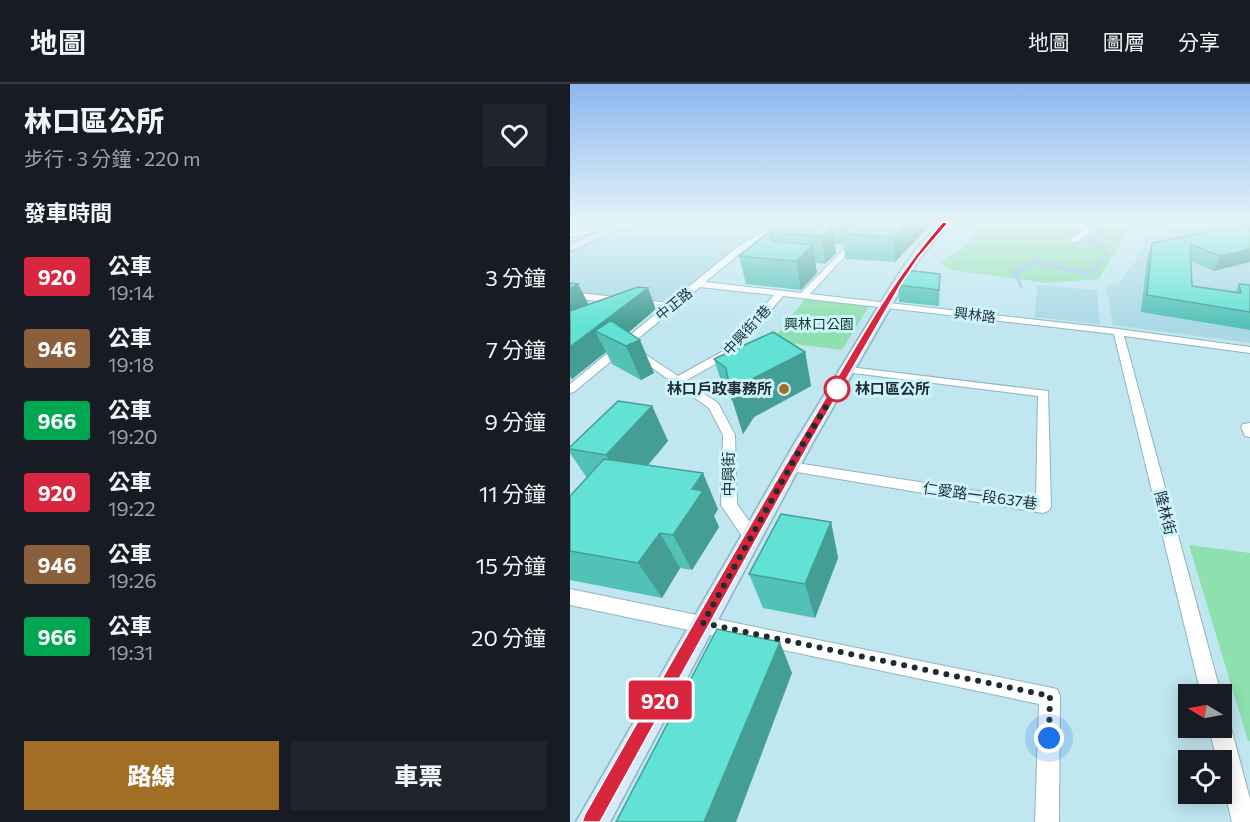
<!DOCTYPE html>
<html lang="zh-TW">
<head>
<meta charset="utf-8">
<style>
  body { margin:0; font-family:Commissioner,"Noto Sans TC",sans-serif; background:#20242c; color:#f1f3f6; height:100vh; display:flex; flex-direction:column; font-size:22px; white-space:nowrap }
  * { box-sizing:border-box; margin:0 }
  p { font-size:20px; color:#9ea1a6 }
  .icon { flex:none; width:33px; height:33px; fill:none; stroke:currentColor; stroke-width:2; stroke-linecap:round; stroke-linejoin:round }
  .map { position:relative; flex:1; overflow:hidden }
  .panel { display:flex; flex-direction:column; background:#171b24; width:570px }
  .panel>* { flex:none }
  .badge { padding:0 12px; border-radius:4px; font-size:21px; line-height:39px }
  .needle { width:39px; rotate:280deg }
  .fabs { position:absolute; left:608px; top:600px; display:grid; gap:12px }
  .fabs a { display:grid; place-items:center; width:54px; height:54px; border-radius:0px; background:#171b24; box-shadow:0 3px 15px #0003; font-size:30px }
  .you { position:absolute; width:30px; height:30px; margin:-15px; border:4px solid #fff; border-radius:50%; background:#1a73e8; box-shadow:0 0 0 9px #1a73e833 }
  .map>.badge { position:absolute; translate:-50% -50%; box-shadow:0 0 0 3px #fff }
  h2 { padding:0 24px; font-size:22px; line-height:54px }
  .round { display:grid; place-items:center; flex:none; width:63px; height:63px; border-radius:0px; background:#20242c }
  .overview { display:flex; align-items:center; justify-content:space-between; height:102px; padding:0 24px }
  h1 { font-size:28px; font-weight:800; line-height:45px }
  .button { display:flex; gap:12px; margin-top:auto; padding:12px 24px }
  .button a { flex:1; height:69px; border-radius:0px; background:#a26e26; color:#fff; font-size:24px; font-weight:800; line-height:69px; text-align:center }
  .button a+a { background:#20242c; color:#f1f3f6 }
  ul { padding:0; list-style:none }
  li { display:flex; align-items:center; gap:18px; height:72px; padding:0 24px }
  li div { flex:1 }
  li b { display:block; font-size:22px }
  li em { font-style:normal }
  li .badge { min-width:66px; font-weight:700; text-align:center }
  header { display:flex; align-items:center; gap:36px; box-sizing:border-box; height:84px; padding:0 30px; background:#171b24; border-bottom:2px solid #363941 }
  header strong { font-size:28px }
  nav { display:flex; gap:33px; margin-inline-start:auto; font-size:21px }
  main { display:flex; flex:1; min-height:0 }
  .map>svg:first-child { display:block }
  .built { fill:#aad9e5 }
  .green { fill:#8ee0af }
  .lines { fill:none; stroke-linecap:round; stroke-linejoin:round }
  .stream { stroke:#a6b8f7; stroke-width:3 }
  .street-casing { stroke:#8fb4bd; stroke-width:2 }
  .secondary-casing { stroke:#8fb4bd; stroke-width:3 }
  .street { fill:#fff; fill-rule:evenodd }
  .secondary { fill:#d6eafa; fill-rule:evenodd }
  .wall { fill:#53c2b6 }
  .shaded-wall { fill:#449e94 }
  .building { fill:#61e2d4; stroke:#449e94; stroke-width:1.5 }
  .line { fill:#d7263d; stroke:#fff; stroke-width:1.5 }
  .walk { stroke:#1e2d31; stroke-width:6; stroke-dasharray:0 10.8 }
  .poi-dot { fill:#a26e26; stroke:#cdf3fd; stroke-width:2 }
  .stop-dot { fill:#fff; stroke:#d7263d; stroke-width:3 }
  .labels { text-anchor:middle; stroke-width:6; stroke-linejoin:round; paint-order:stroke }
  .far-street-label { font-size:14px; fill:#1e2d31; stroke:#cdf3fd }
  .far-park-label { font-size:14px; fill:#103722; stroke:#cdf3fd }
  .poi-label { font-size:15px; font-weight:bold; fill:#1e2d31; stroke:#cdf3fd; text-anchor:end }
  .stop-label { font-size:15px; font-weight:bold; fill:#1e2d31; stroke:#cdf3fd; text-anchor:start }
  .street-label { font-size:15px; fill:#1e2d31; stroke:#cdf3fd }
</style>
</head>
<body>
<header>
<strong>地圖</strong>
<nav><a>地圖</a><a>圖層</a><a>分享</a></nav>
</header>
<main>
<section class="panel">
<div class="overview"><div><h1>林口區公所</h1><p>步行 · 3 分鐘 · 220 m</p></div><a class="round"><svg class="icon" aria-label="heart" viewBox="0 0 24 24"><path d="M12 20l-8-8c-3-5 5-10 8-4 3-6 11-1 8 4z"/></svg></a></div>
<h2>發車時間</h2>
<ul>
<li><span class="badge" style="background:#d7263d;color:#fff">920</span><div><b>公車</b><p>19:14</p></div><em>3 分鐘</em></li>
<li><span class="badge" style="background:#8b5e3c;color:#fff">946</span><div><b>公車</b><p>19:18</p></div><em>7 分鐘</em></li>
<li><span class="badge" style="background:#00a651;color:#fff">966</span><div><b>公車</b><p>19:20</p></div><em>9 分鐘</em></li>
<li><span class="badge" style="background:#d7263d;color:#fff">920</span><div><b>公車</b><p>19:22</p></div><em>11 分鐘</em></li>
<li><span class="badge" style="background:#8b5e3c;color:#fff">946</span><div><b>公車</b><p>19:26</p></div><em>15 分鐘</em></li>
<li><span class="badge" style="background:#00a651;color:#fff">966</span><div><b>公車</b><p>19:31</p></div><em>20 分鐘</em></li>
</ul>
<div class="button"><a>路線</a><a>車票</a></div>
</section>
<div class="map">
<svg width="680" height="738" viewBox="0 0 680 738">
  <rect width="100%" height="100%" fill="#c0e6f0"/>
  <g class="built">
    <path d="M69,139H209L184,154L97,219L0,208V167L49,144Z"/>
    <path d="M581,139H680V259L543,241L536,201L548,199L565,178Z"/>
    <path d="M467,201L527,206L530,240L465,233Z"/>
  </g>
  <g class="green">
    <path d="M408,139H562L529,195L476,199L382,186L369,179L398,160Z"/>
    <path d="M600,139H680V143L602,160L592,157L611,153L594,146L593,141Z"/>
    <path d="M235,215L299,222L272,266L202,257Z"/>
    <path d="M619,461L680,469V657H678Z"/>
  </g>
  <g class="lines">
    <path class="stream" d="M451,203L445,188L465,177L516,190L526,185L536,169L532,163L516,157L519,152L535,147L514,139"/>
    <defs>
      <g id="street">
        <path d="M64,139H78L44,146L41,144Z"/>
        <path d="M208,139H215L172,168L135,198L231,209L285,154H288V158L240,210L548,245L680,263V269L554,252L651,610V611L631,610L544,250L213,212L163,270L115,297L148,319L165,351L167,420L190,453L188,458L182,459L176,458L151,421L153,351L139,324L60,268L61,266H69L108,292L155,266L204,211L130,203L4,308L0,309V300L93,224L0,214V208L99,219L166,164Z"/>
        <path d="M370,139H378L373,141Z"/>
        <path d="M503,139H511L518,143L520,148L507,158H501V154L513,147Z"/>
        <path d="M28,144L30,147L0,153V149Z"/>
        <path d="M279,283L478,307L481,423L478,427L473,429L215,386L213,383L215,380L220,378L466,416L468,312L275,288V284Z"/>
        <path d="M680,339V353L675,352L671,343L673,340Z"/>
        <path d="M0,505L487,605L490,612L489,738H465L469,620L0,521Z"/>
        <path d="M651,634L658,636L661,644L680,715V738H662L651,693V676H647L639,644H651Z"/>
      </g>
      <g id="secondary">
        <path d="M50,139H61L0,167V160Z"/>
        <path d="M370,139H379L351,173L334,200L242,360L40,738H6L224,360L322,200L343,169Z"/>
      </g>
    </defs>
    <use href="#street" class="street-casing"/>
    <use href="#secondary" class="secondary-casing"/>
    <use href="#street" class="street"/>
    <use href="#secondary" class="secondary"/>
  </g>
  <g class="wall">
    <path d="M245,139H362L325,178L275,175L274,161L265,160L266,169L255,180L245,179L247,189L231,206L176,200L169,172L206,142L212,143L245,140Z"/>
    <path d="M680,140L644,187L620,177L622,202L665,208L669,200L680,201V246L571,228L577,174L582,159Z"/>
    <path d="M370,190L369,222L329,218L328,201Z"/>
    <path d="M0,199L8,200L18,220L86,225L59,248L84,289L71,296L42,280L36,268L2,295L0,294Z"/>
    <path d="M235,268L241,302L184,333L173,350L162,315L155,309L144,275Z"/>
    <path d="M82,322L98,357L78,381L148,425L144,432L149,443L122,486L110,484L92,514L0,496V412L17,394L0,369V363Z"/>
    <path d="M261,438L268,474L245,534L193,524L179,490Z"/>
  </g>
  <g class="shaded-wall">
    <path d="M99,139H125L100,143Z"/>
    <path d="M272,139H285L273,150Z"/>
    <path d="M339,139H362L325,178L324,153Z"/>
    <path d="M263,142L266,169L255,180L252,152Z"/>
    <path d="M243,161L247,189L231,206L226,177Z"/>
    <path d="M680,165V178L644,187L650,172Z"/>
    <path d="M8,200L19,221L0,234V205Z"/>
    <path d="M78,204L86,225L47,258L25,247L36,268L2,295L0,291V263Z"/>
    <path d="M70,256L84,289L71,296L56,262Z"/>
    <path d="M235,268L241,302L184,333L173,350L162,315L174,299Z"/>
    <path d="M82,322L98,357L57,406L36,371Z"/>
    <path d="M133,389L148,425L144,432L149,443L122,486L103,451L122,405Z"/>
    <path d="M261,438L268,474L245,534L235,500Z"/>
    <path d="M90,449L110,484L92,514L68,479Z"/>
    <path d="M210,558L222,589L166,738H134Z"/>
  </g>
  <g class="building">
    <path d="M221,139H230L263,142L252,152L200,149L202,157L243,161L226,177L169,172L206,142L212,143Z"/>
    <path d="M284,139H339L324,153L273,150Z"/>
    <path d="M680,140V165L650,172L620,160L622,202L671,209L669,200L680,201V228L577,211L582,159Z"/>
    <path d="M335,186L370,190L369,206L328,201Z"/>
    <path d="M0,199L8,200L0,205Z"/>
    <path d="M68,203L78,204L0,263V227Z"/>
    <path d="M40,237L43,238L70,256L56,262L25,247Z"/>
    <path d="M203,248L235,268L174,299L162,315L156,284L144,275Z"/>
    <path d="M48,317L82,322L36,371L0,365V363Z"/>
    <path d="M34,375L133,389L122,405L133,407L103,451L90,449L68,479L0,467V412Z"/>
    <path d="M211,430L261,438L235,500L179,490Z"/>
    <path d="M147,545L210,558L134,738H46Z"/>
  </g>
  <linearGradient id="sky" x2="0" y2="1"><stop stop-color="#8db6ee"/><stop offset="0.57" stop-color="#e3f4f8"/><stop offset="1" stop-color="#e3f4f8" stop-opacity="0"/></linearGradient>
  <rect width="680" height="242" fill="url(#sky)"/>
  <path class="line" d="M373,138L378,139L349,173L331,200L239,360L30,738H12L15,730C91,597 166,462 246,330C285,264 322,195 373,138Z"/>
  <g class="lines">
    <path class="walk" d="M267,305L233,360L133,539L480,612L479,654"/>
  </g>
  <circle class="poi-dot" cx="214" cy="305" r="6"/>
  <circle class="stop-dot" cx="267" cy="305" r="12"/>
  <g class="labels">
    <g class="far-street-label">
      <text transform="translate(104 220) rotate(-39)" y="5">中正路</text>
      <text transform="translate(405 231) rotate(7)" y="5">興林路</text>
      <text transform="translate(177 246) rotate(-47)" y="5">中興街1巷</text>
    </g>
    <g class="far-park-label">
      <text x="249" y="245">興林口公園</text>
    </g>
    <g class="poi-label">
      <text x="202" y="310">林口戶政事務所</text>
    </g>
    <g class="stop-label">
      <text x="285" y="310">林口區公所</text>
    </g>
    <g class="street-label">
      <text transform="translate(159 390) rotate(-90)" y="5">中興街</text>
      <text transform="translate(410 412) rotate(8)" y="5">仁愛路一段637巷</text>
      <text transform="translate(595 429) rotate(76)" y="5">隆林街</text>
    </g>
  </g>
</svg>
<div class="fabs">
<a><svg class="needle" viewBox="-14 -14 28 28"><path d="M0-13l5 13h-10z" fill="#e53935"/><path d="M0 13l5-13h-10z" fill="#9ea1a6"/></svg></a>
<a><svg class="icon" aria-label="locate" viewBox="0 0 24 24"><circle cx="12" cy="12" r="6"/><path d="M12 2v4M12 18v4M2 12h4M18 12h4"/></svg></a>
</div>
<div class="you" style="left:479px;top:654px"></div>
<b class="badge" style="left:90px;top:616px;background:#d7263d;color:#fff">920</b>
</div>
</main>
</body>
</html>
